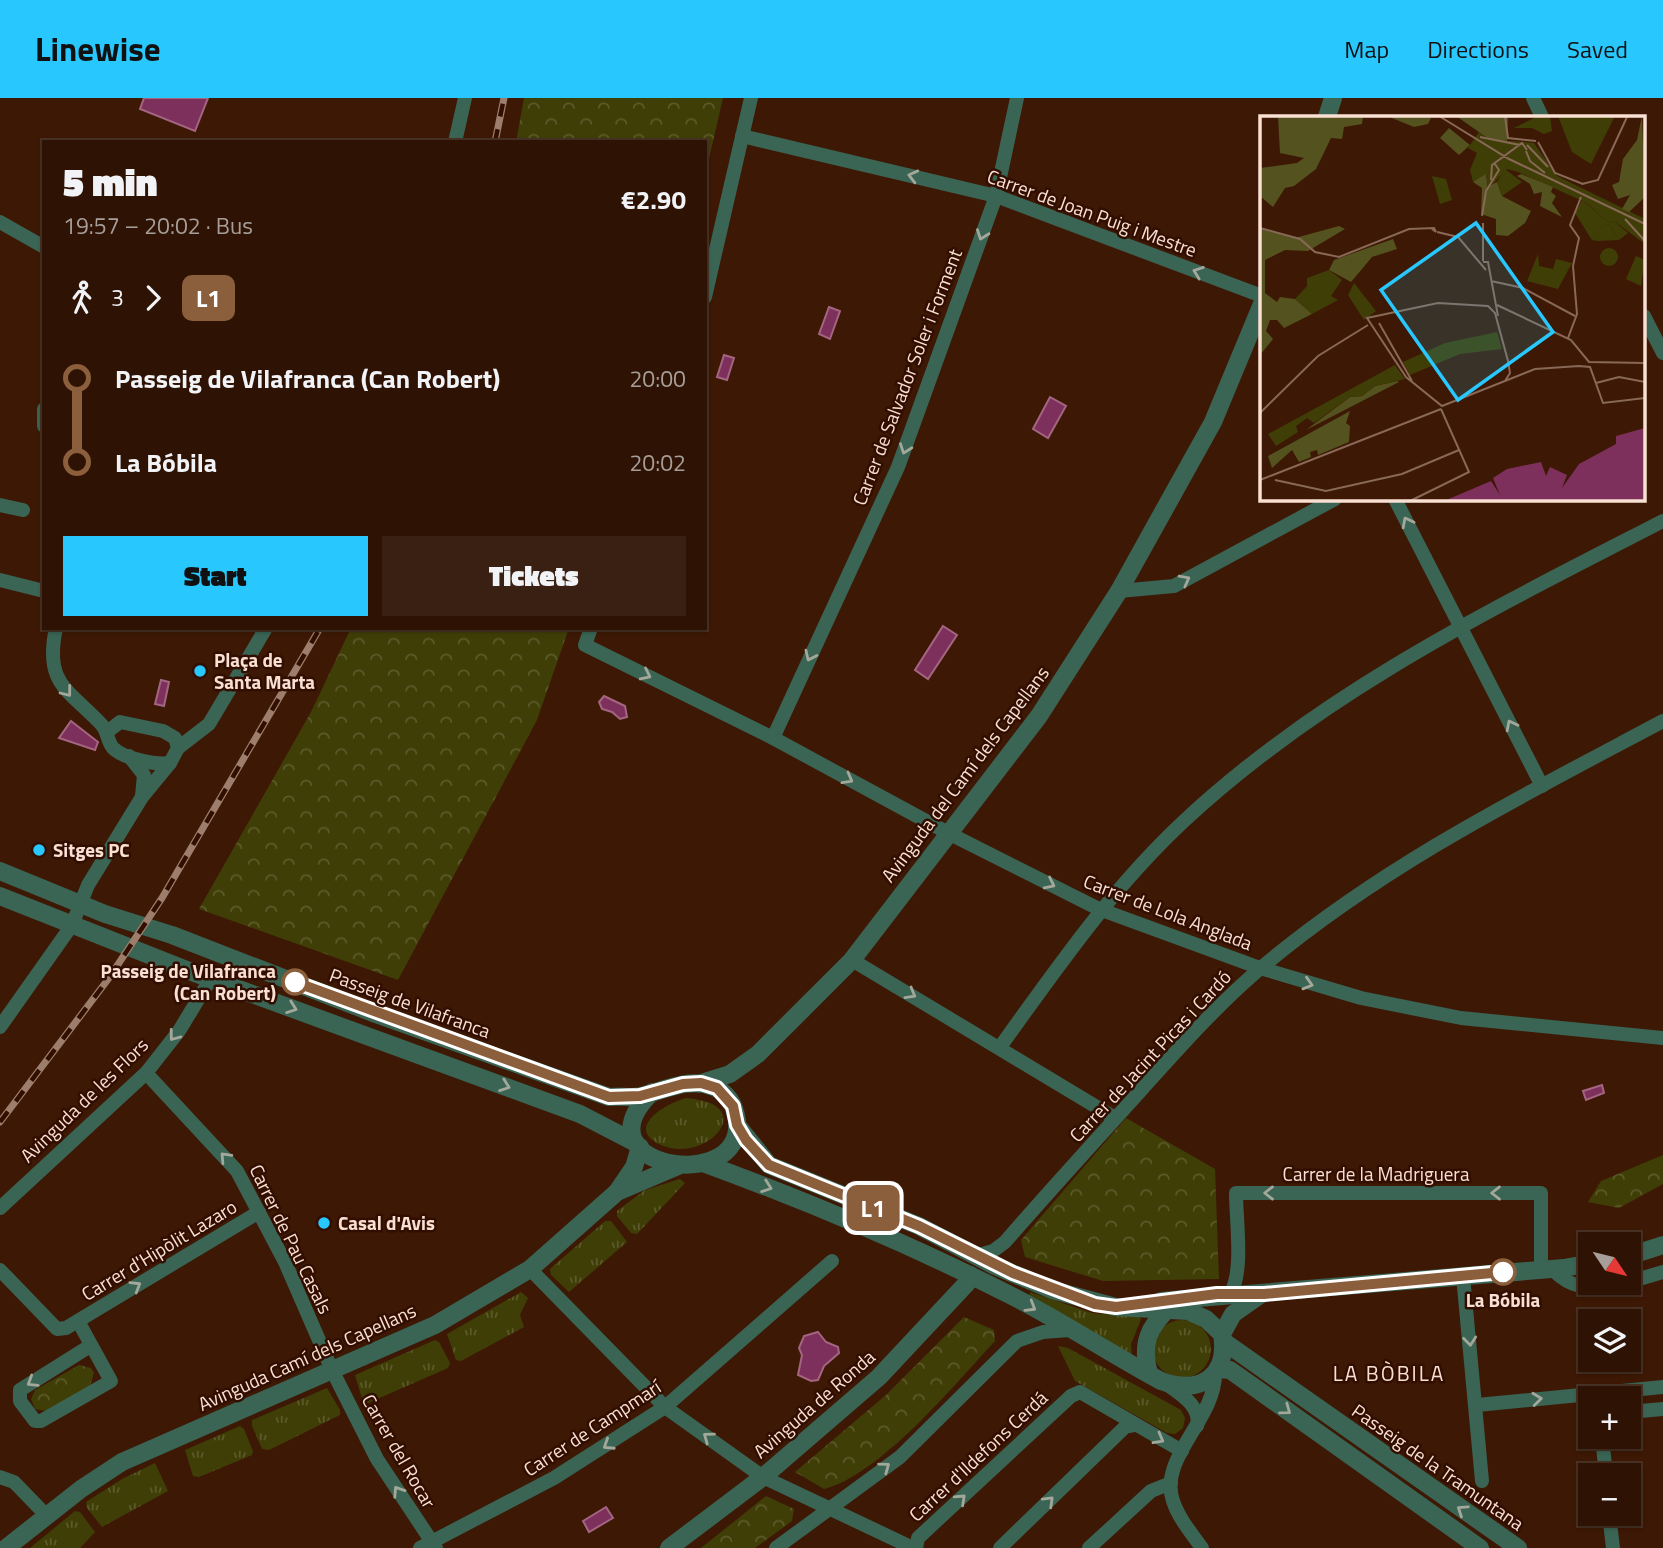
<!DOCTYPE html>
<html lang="en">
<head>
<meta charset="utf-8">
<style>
  body { margin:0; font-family:"Titillium Web",sans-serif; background:#3a2012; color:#f1f3f6; height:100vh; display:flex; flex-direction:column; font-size:26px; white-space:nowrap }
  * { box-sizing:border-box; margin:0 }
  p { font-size:23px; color:#a79e9a }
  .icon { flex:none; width:38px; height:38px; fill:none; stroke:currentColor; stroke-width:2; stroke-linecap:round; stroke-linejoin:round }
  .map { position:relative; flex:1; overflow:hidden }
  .panel { position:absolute; left:42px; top:42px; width:665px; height:490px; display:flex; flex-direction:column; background:#2e1203; border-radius:0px; box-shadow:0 2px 5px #0004,0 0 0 2px #493225 }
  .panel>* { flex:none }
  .badge { padding:0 14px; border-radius:10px; font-size:24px; line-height:46px }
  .needle { width:46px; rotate:125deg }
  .controls { position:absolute; left:1578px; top:1134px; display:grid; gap:14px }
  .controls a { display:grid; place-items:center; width:63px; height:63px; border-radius:0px; background:#2e1203; box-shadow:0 2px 5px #0004,0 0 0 2px #493225; font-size:35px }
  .map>.badge { position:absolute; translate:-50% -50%; box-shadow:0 0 0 4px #fff }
  .legs { display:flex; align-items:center; gap:10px; height:77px; padding:0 21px; font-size:23px }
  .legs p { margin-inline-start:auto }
  .headline { display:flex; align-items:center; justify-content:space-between; height:119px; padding:0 21px }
  h1 { font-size:38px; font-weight:800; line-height:52px }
  .button { display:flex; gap:14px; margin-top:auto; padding:14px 21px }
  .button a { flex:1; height:80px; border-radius:0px; background:#28c8ff; color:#111; font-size:28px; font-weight:800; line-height:80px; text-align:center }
  .button a+a { background:#3a2012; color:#f1f3f6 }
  ul { padding:0 21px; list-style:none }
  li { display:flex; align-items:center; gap:24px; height:84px; font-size:26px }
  li i { display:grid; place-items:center; width:10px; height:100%; margin:0 9px; background:currentColor }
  li i::after { content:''; width:18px; height:18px; margin:-9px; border:5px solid; border-radius:50%; background:#2e1203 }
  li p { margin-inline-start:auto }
  li:first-child i { background:linear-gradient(#0000 50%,currentColor 0) }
  li:last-child i { background:linear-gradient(currentColor 50%,#0000 0) }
  header { display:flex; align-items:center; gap:42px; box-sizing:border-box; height:98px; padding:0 35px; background:#28c8ff; color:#111 }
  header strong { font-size:33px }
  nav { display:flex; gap:38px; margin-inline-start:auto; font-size:24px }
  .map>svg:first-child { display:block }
  .grass { fill:url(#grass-tufts) }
  .park { fill:url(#park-crowns) }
  .water { fill:#7e305d; stroke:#a36580; stroke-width:2 }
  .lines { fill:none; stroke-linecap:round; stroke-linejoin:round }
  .minor { stroke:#3a6454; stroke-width:14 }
  .tertiary { stroke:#3a6454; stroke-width:18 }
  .rail-casing { stroke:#9d7e6d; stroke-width:7 }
  .rail { stroke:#320e00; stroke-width:4.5; stroke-dasharray:13; stroke-linecap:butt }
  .oneway { stroke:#a3a89a }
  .line-1-casing { stroke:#fff; stroke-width:16 }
  .line-1 { stroke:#8b5e3c; stroke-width:10 }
  .poi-dot { fill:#28c8ff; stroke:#320e00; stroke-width:2.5 }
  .stop-1-dot { fill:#fff; stroke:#8b5e3c; stroke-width:3.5 }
  .labels { text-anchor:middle; stroke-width:5; stroke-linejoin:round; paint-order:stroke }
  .street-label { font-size:19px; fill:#f9e0d3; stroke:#320e00 }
  .poi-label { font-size:19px; font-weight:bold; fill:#f9e0d3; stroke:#320e00; text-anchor:start }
  .stop-label { font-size:19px; font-weight:bold; fill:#f9e0d3; stroke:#320e00; text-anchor:end }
  .neighbourhood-label { font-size:21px; letter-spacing:2px; fill:#f9e0d3; stroke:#320e00 }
  .inset-road { fill:none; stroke:#886857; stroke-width:2 }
  .view { fill:#28c8ff; fill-opacity:0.15; stroke:#28c8ff; stroke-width:3.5 }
  .inset-edge { fill:none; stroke:#f9e0d3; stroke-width:3.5 }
</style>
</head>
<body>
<header>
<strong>Linewise</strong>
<nav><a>Map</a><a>Directions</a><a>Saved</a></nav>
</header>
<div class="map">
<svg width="1663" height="1450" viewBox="0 0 1663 1450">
  <defs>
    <pattern id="grass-tufts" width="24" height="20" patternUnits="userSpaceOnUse" patternTransform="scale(1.75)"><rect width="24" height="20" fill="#403e07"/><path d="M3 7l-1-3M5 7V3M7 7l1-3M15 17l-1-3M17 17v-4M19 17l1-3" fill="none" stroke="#5c5a2a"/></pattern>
    <pattern id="park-crowns" width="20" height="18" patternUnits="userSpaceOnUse" patternTransform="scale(1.75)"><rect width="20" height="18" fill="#403e07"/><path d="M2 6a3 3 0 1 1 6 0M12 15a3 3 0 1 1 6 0" fill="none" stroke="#5c5a2a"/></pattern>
  </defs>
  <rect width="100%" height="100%" fill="#3d1804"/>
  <g class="grass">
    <path d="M686,1000C762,1006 706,1067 661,1047C623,1030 667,1005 686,1000Z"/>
    <path d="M680,1081L685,1085L637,1136L631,1135L617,1118V1113L645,1092Z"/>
    <path d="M605,1123H611L627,1144L569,1194L551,1177L550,1171Z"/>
    <path d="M521,1194L528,1200L520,1217L524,1229L461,1263L456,1262L447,1236Z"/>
    <path d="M1030,1194L1092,1215L1139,1219L1141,1221L1131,1246L1132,1258L1029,1199Z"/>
    <circle cx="1182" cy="1251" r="29"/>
    <path d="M435,1242L439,1244L450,1265L448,1270L368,1305L363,1304L355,1277Z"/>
    <path d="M1058,1248L1068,1250L1181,1312L1185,1320L1183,1330L1175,1336L1167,1335L1075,1283Z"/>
    <path d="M327,1290L340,1312V1317L269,1352L262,1351L252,1328V1322Z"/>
    <path d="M240,1328L244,1331L253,1353L252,1357L199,1379L193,1378L185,1352Z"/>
    <path d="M155,1365L168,1393L102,1429L87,1410L86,1404L122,1381Z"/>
    <path d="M75,1413L80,1414L95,1434L80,1450H30Z"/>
  </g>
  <g class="park">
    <path d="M524,0H723L705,78V44H516Z"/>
    <path d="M351,530H569L537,622L398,882L199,811L311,614Z"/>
    <path d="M1126,1020L1215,1071L1219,1181L1103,1183L1025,1159L1021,1142Z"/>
    <path d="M1663,1057V1086L1619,1110L1588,1104L1601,1083Z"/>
    <path d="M964,1219L994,1232L995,1243C955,1286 880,1377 824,1391L795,1374L886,1297Z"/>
    <path d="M79,1267L91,1270L94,1275L90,1288L46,1313L35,1311L31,1301L35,1292Z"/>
    <path d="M766,1398L794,1411L792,1423L755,1450H701Z"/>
  </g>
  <g class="water">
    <path d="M144,0H208L195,33L140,11Z"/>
    <path d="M829,209L840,213L830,241L819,236Z"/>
    <path d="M724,257L734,260L727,282L717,279Z"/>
    <path d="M1050,299L1066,308L1048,340L1033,331Z"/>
    <path d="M943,528L957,537L928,581L915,572Z"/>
    <path d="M161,582L169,584L164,608L155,606Z"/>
    <path d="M604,598L625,608L627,619L620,621L612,614L602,611L599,604Z"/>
    <path d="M71,623L98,644L95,652L59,640Z"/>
    <path d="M1602,987L1604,995L1586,1002L1583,993Z"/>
    <path d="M818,1234L826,1244L838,1249L839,1255L824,1268L818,1282L811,1283L798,1277L802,1257L799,1250L804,1238Z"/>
    <path d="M606,1409L613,1420L589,1434L583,1423Z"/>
  </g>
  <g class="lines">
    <g class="minor">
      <path d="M1533,0L1542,19"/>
      <path d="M742,38L996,98L1262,198"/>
      <path d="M455,44L465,0"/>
      <path d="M0,124L44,149"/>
      <path d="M705,199L751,0"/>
      <path d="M1644,218L1663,255"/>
      <path d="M44,311V328"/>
      <path d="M1395,401L1542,688"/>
      <path d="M0,407L23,412"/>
      <path d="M0,482L44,493"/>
      <path d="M1119,493L1174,488L1335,401"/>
      <path d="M56,530C44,586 68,591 101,626C108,633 107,643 113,650C124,661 156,667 170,665"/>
      <path d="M591,530L585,547L773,640L950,736L1099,811L1260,870L1361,900L1461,920L1663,940"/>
      <path d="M773,640L898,369L996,98L1017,0"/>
      <path d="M178,650L209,626L266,530"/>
      <path d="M129,658L144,677L142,698"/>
      <path d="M852,862L1115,1020"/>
      <path d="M0,929L72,827L88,787L142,699L170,665L178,650L175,640L163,633L120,624L107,634"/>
      <path d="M1000,949C1057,870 1112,790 1184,723C1323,593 1496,509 1663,423"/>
      <path d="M146,975L237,1073L285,1164L332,1272L377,1361L436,1450"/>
      <path d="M0,1110L146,975L179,933L211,880"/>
      <path d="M976,1158L993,1153L1005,1144C1050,1092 1097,1041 1143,990C1181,948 1219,905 1262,869C1385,766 1522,698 1663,623"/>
      <path d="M530,1171L665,1309L763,1379L913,1450"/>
      <path d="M1552,1171C1575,1195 1591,1189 1622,1185"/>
      <path d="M0,1172L57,1231L66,1230L259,1114"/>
      <path d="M1463,1178L1482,1383"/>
      <path d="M1629,1184L1663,1174"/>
      <path d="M1230,1196C1244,1175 1236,1122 1236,1095H1541V1172"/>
      <path d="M78,1223L111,1283L41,1323H35L20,1303V1292L90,1248"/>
      <path d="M1165,1285C1179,1295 1202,1308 1197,1328"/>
      <path d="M1477,1307L1663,1289"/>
      <path d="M1629,1314L1663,1311"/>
      <path d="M1602,1339L1606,1377"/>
      <path d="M0,1379L14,1384L46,1417"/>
      <path d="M1609,1416L1613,1450"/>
      <path d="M420,1450L554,1380L665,1309L832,1163"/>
      <path d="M776,1450L900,1359L1017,1243L1043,1234L1070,1232"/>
      <path d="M916,1450L918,1440L1071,1298L1080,1294L1182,1353"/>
      <path d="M1000,1450L1125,1329L1135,1327"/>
      <path d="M1089,1450L1151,1393L1171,1385"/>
      <path d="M1202,1450C1192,1436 1179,1421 1173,1403C1158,1360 1215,1322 1215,1276"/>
    </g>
    <g class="tertiary">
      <path d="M1327,19L1333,0"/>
      <path d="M0,773L105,816L172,837L376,916L609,999C619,998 631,1000 641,998C666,992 688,979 714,989C728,995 735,1008 737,1023C744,1097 574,1070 652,994"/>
      <path d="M0,798L192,874L580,1016L636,1045"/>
      <path d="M701,985L730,976L758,956L852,862L1039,618L1119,493L1213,324L1262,206"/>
      <path d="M703,1065C807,1103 909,1146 1008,1196C1060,1222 1109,1255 1161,1283C1200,1297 1229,1279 1222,1236L1206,1221L1188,1213L1116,1209L1052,1192L995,1168L919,1128L769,1067L737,1027"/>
      <path d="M617,1094L634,1069L640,1049"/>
      <path d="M1629,1158L1663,1147"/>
      <path d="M1161,1203L1564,1170L1591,1165"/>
      <path d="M1222,1236L1233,1216L1260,1197"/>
      <path d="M1223,1243L1518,1450"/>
      <path d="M1218,1271L1230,1272L1480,1450"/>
      <path d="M1149,1276C1141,1246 1148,1229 1170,1209"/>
      <path d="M6,1450L81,1391L122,1364L435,1227L530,1171L617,1094L678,1068"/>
      <path d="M669,1450L763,1379L879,1279L967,1185L970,1177"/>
    </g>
    <defs>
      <g id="rail">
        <path d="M495,44L504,0"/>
        <path d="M0,1024L109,880L162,800L320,530"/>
      </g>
    </defs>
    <use href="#rail" class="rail-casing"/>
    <use href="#rail" class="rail"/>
  </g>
  <defs><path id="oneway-chevron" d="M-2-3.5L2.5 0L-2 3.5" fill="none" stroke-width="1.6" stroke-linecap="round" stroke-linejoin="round" transform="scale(1.75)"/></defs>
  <g class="oneway">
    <use href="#oneway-chevron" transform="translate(913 78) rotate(-166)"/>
    <use href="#oneway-chevron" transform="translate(982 137) rotate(110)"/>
    <use href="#oneway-chevron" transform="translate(1198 174) rotate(-160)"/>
    <use href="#oneway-chevron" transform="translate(905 351) rotate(110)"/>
    <use href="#oneway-chevron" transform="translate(1407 424) rotate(-117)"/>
    <use href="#oneway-chevron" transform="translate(1185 482) rotate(-28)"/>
    <use href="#oneway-chevron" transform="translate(810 558) rotate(115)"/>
    <use href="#oneway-chevron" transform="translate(646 577) rotate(26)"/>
    <use href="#oneway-chevron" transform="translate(67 594) rotate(52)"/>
    <use href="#oneway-chevron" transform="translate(1511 627) rotate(-117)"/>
    <use href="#oneway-chevron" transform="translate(848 681) rotate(29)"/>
    <use href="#oneway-chevron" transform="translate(1050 786) rotate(26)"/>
    <use href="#oneway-chevron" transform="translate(1308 886) rotate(17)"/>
    <use href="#oneway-chevron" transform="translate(911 896) rotate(30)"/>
    <use href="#oneway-chevron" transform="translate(292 910) rotate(20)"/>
    <use href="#oneway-chevron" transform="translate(174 938) rotate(127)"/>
    <use href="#oneway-chevron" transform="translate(505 988) rotate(20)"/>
    <use href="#oneway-chevron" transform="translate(225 1059) rotate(-133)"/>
    <use href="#oneway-chevron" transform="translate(767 1089) rotate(20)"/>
    <use href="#oneway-chevron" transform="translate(1269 1095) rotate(180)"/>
    <use href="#oneway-chevron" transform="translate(1496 1095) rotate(180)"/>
    <use href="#oneway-chevron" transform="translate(136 1188) rotate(-31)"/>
    <use href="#oneway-chevron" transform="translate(1031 1209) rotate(31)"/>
    <use href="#oneway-chevron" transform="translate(1470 1243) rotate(84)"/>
    <use href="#oneway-chevron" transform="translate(32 1284) rotate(148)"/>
    <use href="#oneway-chevron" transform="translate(1537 1301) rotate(-6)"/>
    <use href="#oneway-chevron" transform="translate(1286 1312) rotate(36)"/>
    <use href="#oneway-chevron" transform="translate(708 1339) rotate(-144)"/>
    <use href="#oneway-chevron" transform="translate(1159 1341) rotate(29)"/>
    <use href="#oneway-chevron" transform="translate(608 1347) rotate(147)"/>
    <use href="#oneway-chevron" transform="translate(885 1369) rotate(-36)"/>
    <use href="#oneway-chevron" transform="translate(398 1393) rotate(-123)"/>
    <use href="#oneway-chevron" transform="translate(961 1401) rotate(-43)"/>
    <use href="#oneway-chevron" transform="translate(1049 1403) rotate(-44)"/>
    <use href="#oneway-chevron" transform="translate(1462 1412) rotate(-146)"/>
  </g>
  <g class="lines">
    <defs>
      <path id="line-1" d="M295,884L609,999L640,998L683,986L701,985L717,990L733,1008L737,1027L746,1042L769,1067L919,1128L1013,1175L1095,1206L1116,1209L1217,1196H1264L1503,1174"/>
    </defs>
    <use href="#line-1" class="line-1-casing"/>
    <use href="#line-1" class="line-1"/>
  </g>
  <g class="poi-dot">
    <circle cx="200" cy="573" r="7"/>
    <circle cx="39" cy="752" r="7"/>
    <circle cx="324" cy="1125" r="7"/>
  </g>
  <g class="stop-1-dot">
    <circle cx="295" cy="884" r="12"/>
    <circle cx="1503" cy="1174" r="12"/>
  </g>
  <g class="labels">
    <g class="street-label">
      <text transform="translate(1092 115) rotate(20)" y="7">Carrer de Joan Puig i Mestre</text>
      <text transform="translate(907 279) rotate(-69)" y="7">Carrer de Salvador Soler i Forment</text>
      <text transform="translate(965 676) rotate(-53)" y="7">Avinguda del Camí dels Capellans</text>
      <text transform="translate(1168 814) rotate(21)" y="7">Carrer de Lola Anglada</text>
      <text transform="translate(410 905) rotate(20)" y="7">Passeig de Vilafranca</text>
      <text transform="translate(1150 958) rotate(-47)" y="7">Carrer de Jacint Picas i Cardó</text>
      <text transform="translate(84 1002) rotate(-44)" y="7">Avinguda de les Flors</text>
      <text x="1376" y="1083">Carrer de la Madriguera</text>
      <text transform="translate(291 1141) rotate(64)" y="7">Carrer de Pau Casals</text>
      <text transform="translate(159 1152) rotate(-31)" y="7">Carrer d'Hipòlit Lazaro</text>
      <text transform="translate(307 1259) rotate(-24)" y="7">Avinguda Camí dels Capellans</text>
      <text transform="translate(814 1306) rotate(-41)" y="7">Avinguda de Ronda</text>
      <text transform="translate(592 1330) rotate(-33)" y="7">Carrer de Campmarí</text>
      <text transform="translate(399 1353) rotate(60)" y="7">Carrer del Rocar</text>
      <text transform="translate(978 1358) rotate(-43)" y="7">Carrer d'Ildefons Cerdá</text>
      <text transform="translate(1438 1369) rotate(35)" y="7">Passeig de la Tramuntana</text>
    </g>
    <g class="poi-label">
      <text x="214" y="569">Plaça de<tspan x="214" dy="22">Santa Marta</tspan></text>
      <text x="53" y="759">Sitges PC</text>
      <text x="338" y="1132">Casal d'Avis</text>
    </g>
    <g class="stop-label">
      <text x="276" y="880">Passeig de Vilafranca<tspan x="276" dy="22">(Can Robert)</tspan></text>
      <text x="1503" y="1209" text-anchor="middle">La Bóbila</text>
    </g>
    <g class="neighbourhood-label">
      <text x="1389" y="1283">LA BÒBILA</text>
    </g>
  </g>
  <g transform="translate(1260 18)">
    <rect width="385" height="385" fill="#3d1804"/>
    <path d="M278,0H290L292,15L284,18L272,12H254ZM298,0H355L331,48L312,36ZM219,16L229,23L274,27L297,60L385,103V128L354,105L348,106L325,86L258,56L247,53L229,72L225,68L227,59L213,66L210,54L217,37L208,32ZM349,108L359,124L338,125L333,116ZM69,154L82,164L71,180L78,184L52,198L35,183L47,170V162Z" fill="#403e07"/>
    <path d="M103,0L102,8L84,11L82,23L71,22L56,53L34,70L25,72L13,91L0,80V52L37,47L44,42L20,37L18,1ZM127,0H166L171,2L168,8L154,11ZM196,0H248L247,25L229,23ZM382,0L385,81L369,96L362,93L370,79L358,83L352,69L359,66L363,43L377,24ZM189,12L210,29L199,39L180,22ZM226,58L227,71L237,66L242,80L271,95L265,107L248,120L236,119V103L221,98L222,72L213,66ZM261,58L293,71L291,76L296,80L292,87L302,101L280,90L282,76L274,78L270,68L257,60ZM79,110L85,113L48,135L25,134L5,144V177L17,186L20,181L35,183L52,198L24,212L17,204H10L6,215L13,223L0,239V113L35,122ZM133,123L137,133L112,141L91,166L69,154L74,144ZM137,265L139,266L46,314L90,281L102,280L115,270ZM90,295L86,307L90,310L89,326L58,339L57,334L50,336L51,341L39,346L32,334L12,352L8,340Z" fill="#54521e"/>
    <path d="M278,138L279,150L293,153L296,143L312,147L298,173L267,165ZM94,167L116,195L104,204L88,179ZM237,216L242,233L200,238L150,259L143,246L185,227ZM135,249L145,263L115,270L102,280L90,281L54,307L47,302L36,310L38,316L16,330L8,318Z" fill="#403e07"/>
    <path d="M245,53L262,66L242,80L237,66ZM322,84L348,106L354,105L368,117L359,124L349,108L334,116L338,125L332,124L315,97Z" fill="#403e07"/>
    <path d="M172,60L186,63L192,84L180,88ZM340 141a9 9 0 1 1 18 0a9 9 0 1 1-18 0ZM376,140L385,144L381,170L366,163Z" fill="#403e07"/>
    <path d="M385,312V385H184L231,365L240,379L233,362L247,353L281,346L286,360L290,351L307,359L302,372L319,348L356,328V320Z" fill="#7e305d"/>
    <path class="inset-road" d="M179,0L249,43L385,108M245,0L248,22L276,25M220,21L260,29M278,26L295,57L323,68M267,29L288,51M266,35L270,45L285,57M231,64L232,49L262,27L267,34M322,68L338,64L367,1M222,100L226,75L239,54L235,48M365,103L385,125M223,107V145M0,112L40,123L55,136L79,141L149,113L174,112L176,116L172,113M177,116L198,121L226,154M223,146H228L238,200M231,165L263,172L315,200M237,189L311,224L329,246L385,247M119,207L152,265M308,222L317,198L313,150L319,122L310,109L321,81M245,265L250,257L248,245L235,197L228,190L178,187L107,202L146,261L182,290L275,253L319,250L330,251L343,287L385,282M336,267L359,261L385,266M0,297L58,240L108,209M0,364L181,293M15,364L66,375L142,358L199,334M150,385L209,356L181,293"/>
    <path class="view" d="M216,107L293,216L198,284L121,174Z"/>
    <rect width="385" height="385" class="inset-edge"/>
  </g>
</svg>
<div class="controls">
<a><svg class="needle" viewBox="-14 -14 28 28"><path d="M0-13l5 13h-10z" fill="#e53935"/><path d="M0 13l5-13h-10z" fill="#a79e9a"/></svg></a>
<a><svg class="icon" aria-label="layers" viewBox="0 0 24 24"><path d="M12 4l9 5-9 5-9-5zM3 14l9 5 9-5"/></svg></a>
<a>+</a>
<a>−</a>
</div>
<b class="badge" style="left:873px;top:1110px;background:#8b5e3c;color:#fff">L1</b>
<section class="panel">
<div class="headline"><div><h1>5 min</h1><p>19:57 – 20:02 · Bus</p></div><b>€2.90</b></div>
<div class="legs"><svg class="icon" aria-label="walk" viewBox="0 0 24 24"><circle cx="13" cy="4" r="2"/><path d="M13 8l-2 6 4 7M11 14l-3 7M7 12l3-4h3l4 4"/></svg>3<svg class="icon" aria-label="forward" viewBox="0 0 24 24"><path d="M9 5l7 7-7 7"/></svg><b class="badge" style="background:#8b5e3c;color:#fff">L1</b></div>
<ul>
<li><i style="color:#8b5e3c"></i><b>Passeig de Vilafranca (Can Robert)</b><p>20:00</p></li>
<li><i style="color:#8b5e3c"></i><b>La Bóbila</b><p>20:02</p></li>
</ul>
<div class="button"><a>Start</a><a>Tickets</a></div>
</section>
</div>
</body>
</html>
